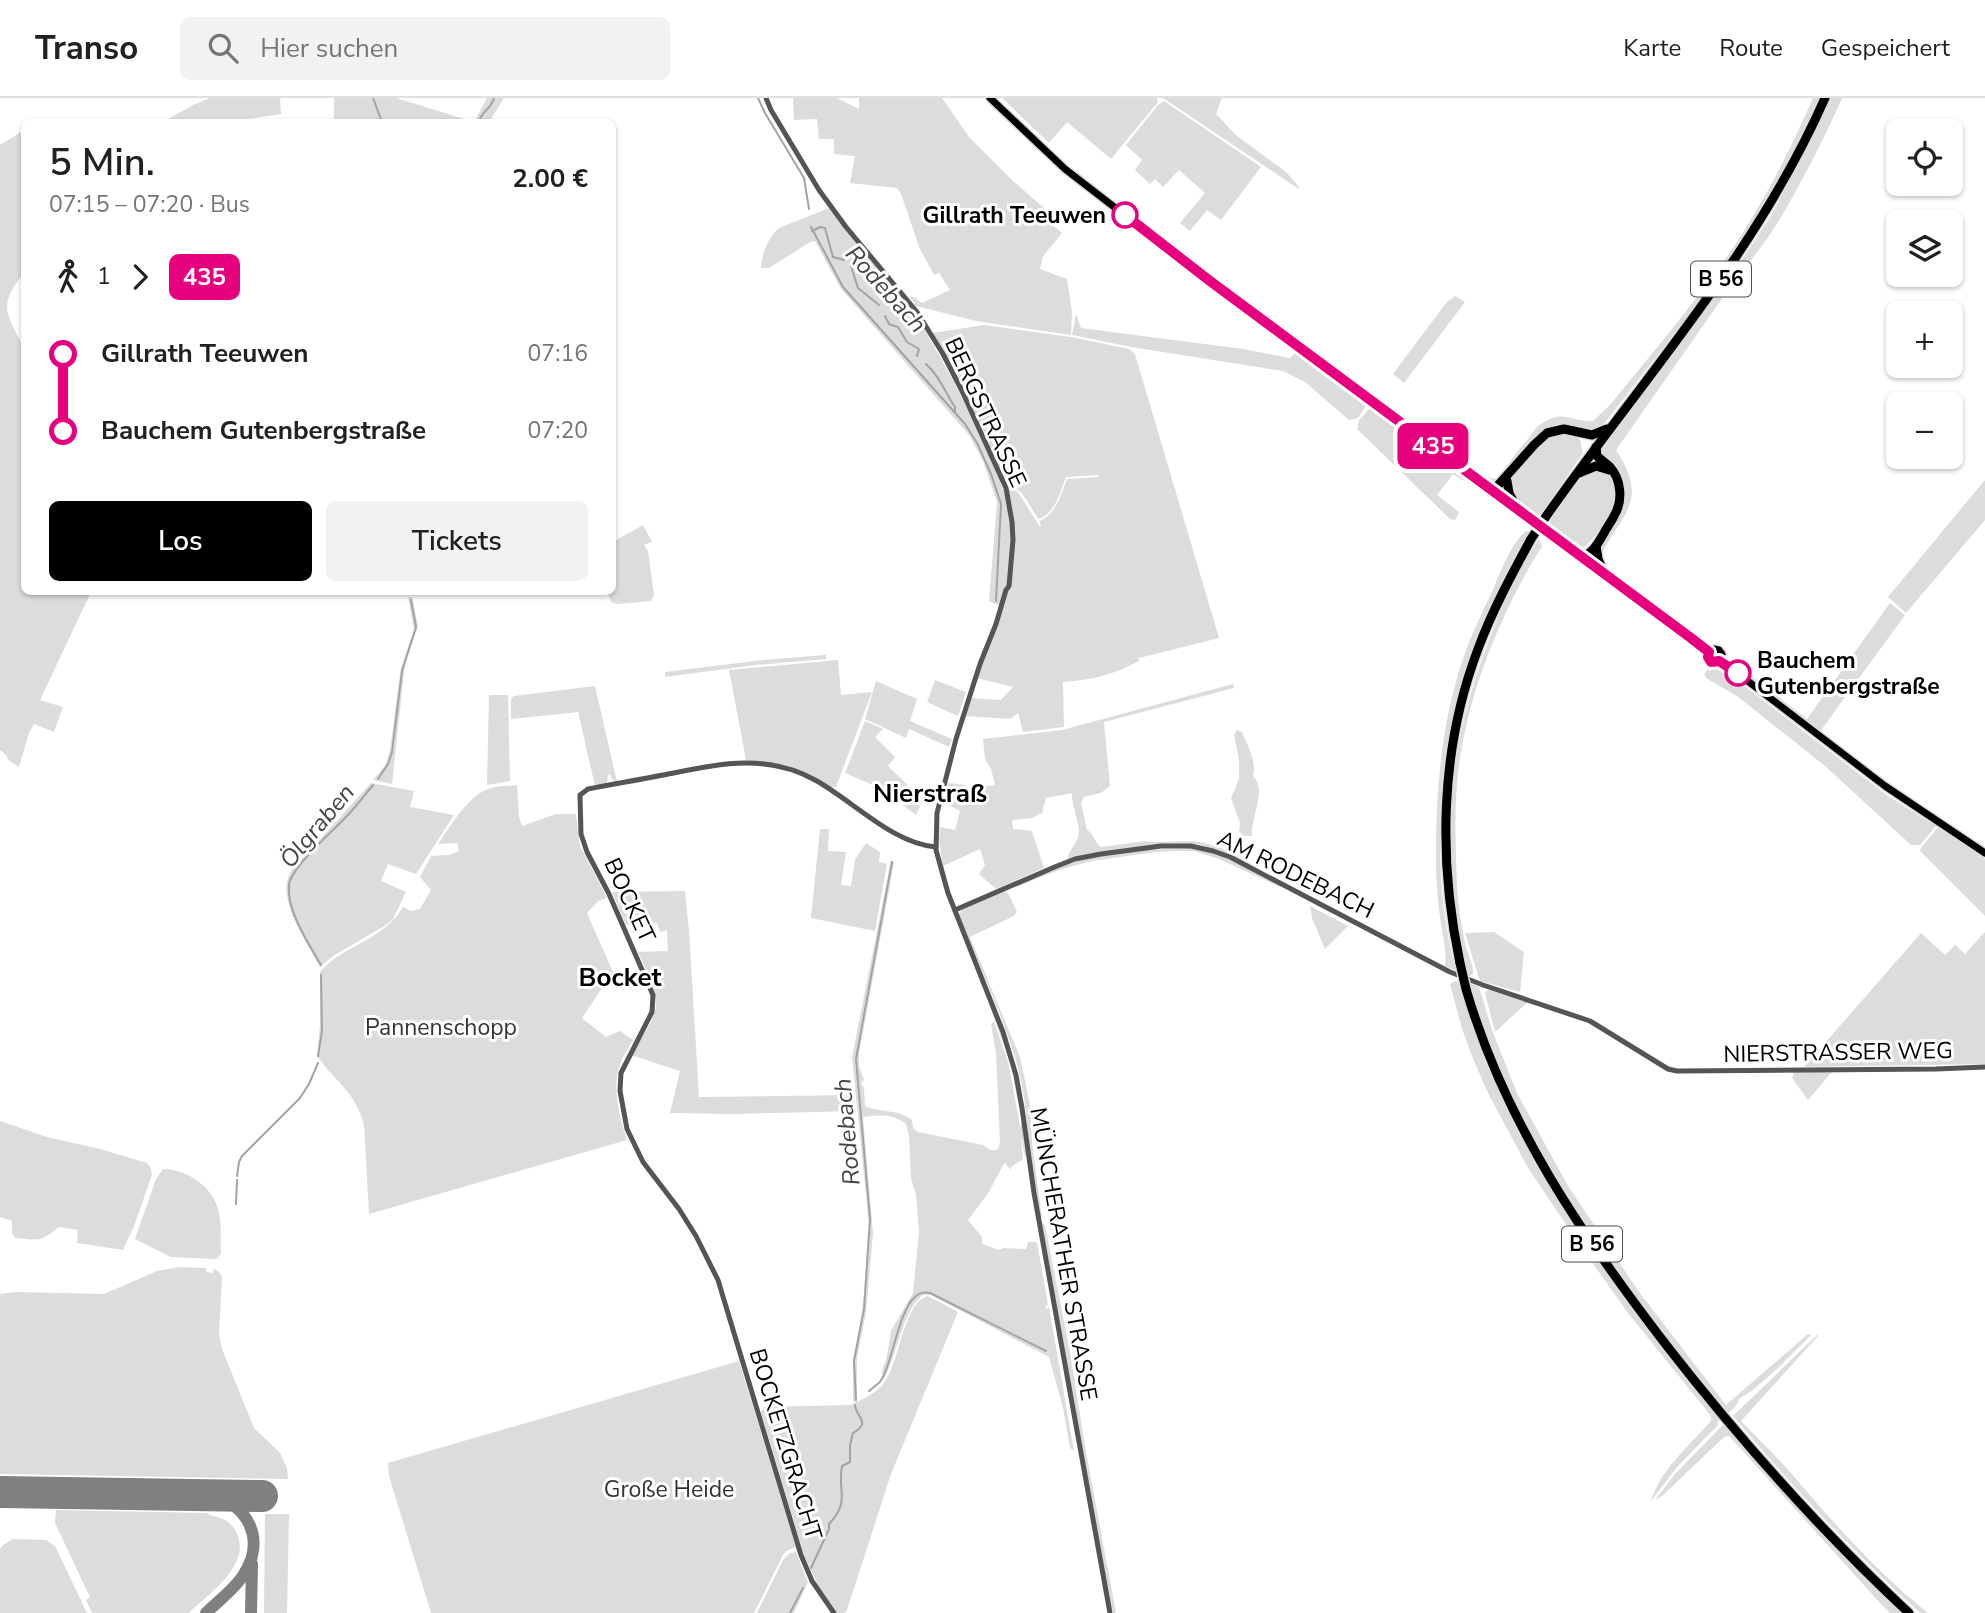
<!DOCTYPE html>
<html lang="de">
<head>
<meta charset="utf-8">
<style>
  body { margin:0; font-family:"Nunito Sans",sans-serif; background:#f2f2f2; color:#202124; height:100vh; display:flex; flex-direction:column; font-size:26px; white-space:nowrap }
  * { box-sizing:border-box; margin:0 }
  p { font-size:23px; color:#757577 }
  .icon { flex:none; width:38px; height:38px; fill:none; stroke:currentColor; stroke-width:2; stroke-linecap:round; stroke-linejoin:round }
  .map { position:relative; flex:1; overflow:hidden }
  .drawer { position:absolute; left:21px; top:21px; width:595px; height:476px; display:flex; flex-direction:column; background:#fff; border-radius:10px; box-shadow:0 2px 5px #0004 }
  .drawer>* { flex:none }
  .badge { padding:0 14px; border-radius:10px; font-size:24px; line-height:46px }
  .buttons { position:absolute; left:1886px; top:21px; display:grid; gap:14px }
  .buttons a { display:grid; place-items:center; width:77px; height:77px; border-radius:10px; background:#fff; box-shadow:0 2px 5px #0004; font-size:35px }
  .map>.badge { position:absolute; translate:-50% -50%; box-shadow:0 0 0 4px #fff }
  .legs { display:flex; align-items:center; gap:10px; height:77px; padding:0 28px; font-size:23px }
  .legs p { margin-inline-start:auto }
  .head { display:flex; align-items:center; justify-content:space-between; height:119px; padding:0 28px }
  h1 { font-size:38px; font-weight:600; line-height:52px }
  .primary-button { display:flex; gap:14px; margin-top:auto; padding:14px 28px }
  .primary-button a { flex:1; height:80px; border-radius:10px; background:#000; color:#fff; font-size:28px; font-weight:600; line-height:80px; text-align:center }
  .primary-button a+a { background:#f2f2f2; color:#202124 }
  ul { padding:0 28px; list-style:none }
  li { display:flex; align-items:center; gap:24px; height:77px; font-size:26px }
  li i { display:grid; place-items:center; width:10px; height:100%; margin:0 9px; background:currentColor }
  li i::after { content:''; width:18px; height:18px; margin:-9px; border:5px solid; border-radius:50%; background:#fff }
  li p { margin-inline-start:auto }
  li:first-child i { background:linear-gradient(#0000 50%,currentColor 0) }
  li:last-child i { background:linear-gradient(currentColor 50%,#0000 0) }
  header { display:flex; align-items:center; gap:42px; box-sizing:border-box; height:98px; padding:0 35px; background:#fff; border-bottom:2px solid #e0e0e0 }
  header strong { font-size:33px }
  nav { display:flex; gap:38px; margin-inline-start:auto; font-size:24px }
  .search { width:490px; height:63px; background:#f2f2f2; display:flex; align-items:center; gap:18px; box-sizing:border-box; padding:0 24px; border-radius:10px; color:#757577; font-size:26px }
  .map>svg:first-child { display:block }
  .green { fill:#dcdcdc }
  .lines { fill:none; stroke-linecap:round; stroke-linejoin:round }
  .stream { stroke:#a3a3a3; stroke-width:2 }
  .taxiway { stroke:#808080; stroke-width:12 }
  .runway { stroke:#808080; stroke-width:32 }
  .major-casing { stroke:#dbdbdb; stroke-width:10 }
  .highway-casing { stroke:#dbdbdb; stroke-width:12 }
  .minor { stroke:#555; stroke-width:5 }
  .major { stroke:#000; stroke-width:7 }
  .highway { stroke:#000; stroke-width:9 }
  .highway-bridge-casing { stroke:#dbdbdb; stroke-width:12; stroke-linecap:butt }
  .highway-bridge { stroke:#000; stroke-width:9 }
  .line-1-casing { stroke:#fff; stroke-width:16 }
  .line-1 { stroke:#e6007e; stroke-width:10 }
  .stop-1-dot { fill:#fff; stroke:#e6007e; stroke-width:3.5 }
  .labels { text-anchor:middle; stroke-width:6; stroke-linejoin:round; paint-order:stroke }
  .shield { fill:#fff; stroke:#4c4c4c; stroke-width:2 }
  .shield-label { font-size:21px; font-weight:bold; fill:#000 }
  .stop-label { font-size:23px; font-weight:bold; fill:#000; stroke:#fff; text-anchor:end }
  .street-label { font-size:23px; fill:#000; stroke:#fff }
  .park-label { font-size:23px; fill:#333; stroke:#fff }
  .water-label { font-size:24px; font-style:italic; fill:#444; stroke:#fff }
  .quarter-label { font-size:26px; font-weight:bold; fill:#000; stroke:#fff }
</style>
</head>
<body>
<header>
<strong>Transo</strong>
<div class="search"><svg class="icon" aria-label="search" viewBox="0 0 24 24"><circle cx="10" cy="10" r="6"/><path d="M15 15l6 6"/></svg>Hier suchen</div>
<nav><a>Karte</a><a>Route</a><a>Gespeichert</a></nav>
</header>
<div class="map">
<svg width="1985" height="1515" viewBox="0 0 1985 1515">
  <rect width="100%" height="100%" fill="#fff"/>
  <g class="green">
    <path d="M210,0H280L281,16L226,24H163L191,8Z"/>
    <path d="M334,0H396L474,24L487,0H504L489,24H334Z"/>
    <path d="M793,0H837L859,11V0H942L969,39L1012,82L1052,117L1047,122L1062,135L1043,158L1040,171L1067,181L1072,213L1071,237L976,223L916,208L910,199H914L922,205L950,192L939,175L934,177L920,151L901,96L897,90L850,85L855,58L834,56V41H819L817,21L794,22Z"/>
    <path d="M1002,0H1157L1158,4L1111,61L1067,24L1049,45Z"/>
    <path d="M1163,0H1222L1216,16L1237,38L1286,74L1299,89V91Z"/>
    <path d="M1813,0H1819L1787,67L1745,137L1688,218L1600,331C1587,337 1576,328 1562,327C1538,326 1512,367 1497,384L1493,385L1487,382L1385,310L1387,308L1486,378L1494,381L1498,379L1537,329C1562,309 1569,324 1593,323L1610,307C1645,264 1681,221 1714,177C1754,123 1786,62 1813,0Z"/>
    <path d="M1831,0H1842C1826,37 1807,73 1787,109C1774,131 1760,153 1742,172L1616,352C1651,406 1620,416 1599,461L1601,445L1624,400L1601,356V353L1742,162L1772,116Z"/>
    <path d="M1164,3L1261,69L1221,122L1207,112L1190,133L1180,125L1205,95L1179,72L1163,89L1155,81L1150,86L1135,72L1142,62L1126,47L1158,7Z"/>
    <path d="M24,32V175C0,205 4,212 21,244L24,243V494H91L40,602L63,609L54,634L34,626L29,635L19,669L8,662L7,658L0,652V47Z"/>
    <path d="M829,110L922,227L953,282L995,368L1003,392H1014L1018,394L1040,429L1041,428L1039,423C1056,417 1061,396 1067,381L1098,379V377L1066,379C1060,395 1055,415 1039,421C1028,409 1025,389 1007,389L986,338L932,235L984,227L1071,239L1129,251L1135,256L1219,540L1139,560V563C1113,577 1092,582 1063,584L1064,629L1023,634L1018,615L1010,621L966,618L971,600L1001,602L1013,589L977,580L1003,509L989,503L997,404L983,363L969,337L841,191L815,143L810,144L769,170H761C762,156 768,139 779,130Z"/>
    <path d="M1455,198L1465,204L1404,285L1393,276L1447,204Z"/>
    <path d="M1076,216L1081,230L1243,251L1290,260L1296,253L1363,303L1366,308L1358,320L1349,322L1305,284L1283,273L1131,249L1072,237Z"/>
    <path d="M1370,310L1465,380L1464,383L1453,376L1437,397L1459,414L1455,422L1450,421L1357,331L1359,322Z"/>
    <path d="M1564,335L1574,337L1580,342L1583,355L1537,421L1515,400L1509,384C1515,370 1538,342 1552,337C1556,335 1560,335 1564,335Z"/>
    <path d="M1591,371L1609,376C1628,400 1602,431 1585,449L1578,450L1547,428L1552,421L1550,420L1578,383Z"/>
    <path d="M1985,382V422L1906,515L1888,499Z"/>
    <path d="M643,427L652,444L644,447L648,453L654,497L651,503L617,506L611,504L607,494H612L613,444Z"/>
    <path d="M1527,433L1529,434C1452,563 1417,725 1456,873L1445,868C1447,853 1443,840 1441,826C1438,808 1437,790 1436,772C1435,701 1440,629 1463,561C1471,537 1482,515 1493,492C1499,477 1514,439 1527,433Z"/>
    <path d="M1539,441L1542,448C1499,517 1463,606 1457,687C1454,720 1456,754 1457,788C1458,807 1461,826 1465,845C1467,856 1474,866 1473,876L1468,879C1436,757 1447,642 1495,527C1507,496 1520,467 1539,441Z"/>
    <path d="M408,499H412L418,528L405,566L392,686L373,682L386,666L390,652L401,569L414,533Z"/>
    <path d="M1890,505L1905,517L1819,635L1728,564L1726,559L1807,621Z"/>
    <path d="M826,557V561L755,567L665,579V574L763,562Z"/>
    <path d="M838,562L841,597L872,594L836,689H830L772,666L746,662L729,572Z"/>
    <path d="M1714,570C1727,573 1735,585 1747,590L1888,698L1936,728L1920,747H1911L1825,668L1737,598L1706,580L1704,576L1708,571L1710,573Z"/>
    <path d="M935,582L966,594L958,618L927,604Z"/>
    <path d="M876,583L917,601L910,623L952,641L949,649L909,631L906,640L865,621Z"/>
    <path d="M1233,586L1234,590L1104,624L1110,688L1101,695L1084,699L1081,705L1087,732C1094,735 1094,744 1101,749L1146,743L1150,744L1194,743L1205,745L1226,752L1257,769L1199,746H1178L1069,761L1068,759C1070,752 1075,746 1078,740C1082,729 1071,708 1072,695L1046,700L1042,715L1032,720L1012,722L1013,731L1032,733L1044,770L996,791L979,776L985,767L980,751L943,768L939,743L940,729L955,732L960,713L944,705L948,685L966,687L968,691L995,687L991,671L985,661L983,641L1062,632Z"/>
    <path d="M595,588L617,684L612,681L610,676L608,677L607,685L595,688L578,614L511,621V601L514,598Z"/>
    <path d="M489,597H508L510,683L487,687Z"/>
    <path d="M865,623L883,631L875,639L895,659L888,668L923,702L916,717L882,691L845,675Z"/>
    <path d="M1237,632L1242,634C1247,647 1257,663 1253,678C1268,692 1250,720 1252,738H1244L1239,733L1240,725L1231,700L1239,681V662L1234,637Z"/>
    <path d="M371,685L414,693L410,709L454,717L416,776L388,766L381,783L406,794L393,821L386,827L333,858L320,869C308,845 273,798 292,772Z"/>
    <path d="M517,687L519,719L522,728L556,716H576L580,748L607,800L598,803L587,815L613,874L582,920L606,939L620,933L633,942C627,952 620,962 618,973C613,995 620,1021 627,1042L369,1116L364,1027C357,996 334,982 317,958L320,927V874C344,846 382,844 403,809L411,813L420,811L431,792L420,779L431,758L449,757L459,753L457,745L438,746C450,729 468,698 488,691C497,688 508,688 517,687Z"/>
    <path d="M1938,729L1985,761V818L1920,753L1921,750Z"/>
    <path d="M820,731H829L828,753L846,754L841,787L851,788L855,762L866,745L880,754L879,764L887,766L875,833L811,820Z"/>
    <path d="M1191,750L1220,757L1283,788L1280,789L1219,761L1194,753H1179L1155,754L1092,763L1059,772L1016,789L1015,788C1036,778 1059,768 1082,762C1117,753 1155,751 1191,750Z"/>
    <path d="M891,762L894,765L859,956V968L864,982L861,985L864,990L865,1008C880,1015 899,1011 912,1022L913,1030L918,1034L983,1047L990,1052H997L999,1049L1000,1043L996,956L991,926L994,923L1009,967L1020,1029L1022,1024L1010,964L990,909L991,908C1002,936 1012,963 1018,992C1022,1014 1023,1036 1026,1058L1025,1060L1021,1037L1023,1061L1011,1069V1072L1005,1065L1003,1067L989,1094L968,1122L982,1139V1146L999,1152L1004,1150L1026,1151L1028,1144H1037L1048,1207L1045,1208L1046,1211L1049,1209L1074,1353L1070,1350L1063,1310L1049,1259L931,1197H923C902,1212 898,1257 883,1282L882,1281V1273L887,1258L891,1233L913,1195L919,1134L916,1097L911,1080L909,1038L906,1026C893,1015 879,1017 863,1019L873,1135L866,1215L857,1260V1304C867,1299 877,1294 884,1285C900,1265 903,1204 928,1198L958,1214L891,1376L847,1512L845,1515H837L819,1490L804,1457L761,1314L764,1309L851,1307L856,1304L853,1303V1262L863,1209L869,1127L852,959Z"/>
    <path d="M1004,792L1009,797L1017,814L1014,818L970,839L1020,959L1030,1006L1032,1044L1042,1120L1040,1119C1036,1094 1031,1069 1029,1044C1026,1020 1025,997 1019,974C1005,920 979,869 959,817L962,811Z"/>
    <path d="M685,793L689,832L699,999L854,997L856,1013L734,1016L670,1015L680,973L631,957C640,942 654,924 656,907C657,892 644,867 638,854L668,853L667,832L660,834L657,825L626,827L612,794Z"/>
    <path d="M1310,808L1348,828L1325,851L1312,820Z"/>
    <path d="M1494,834L1524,854L1520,894L1480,883L1465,835Z"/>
    <path d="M1985,834V966L1804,969L1921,835L1945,857L1955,847L1965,856Z"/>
    <path d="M1455,883L1459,884L1461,888L1484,961L1501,999L1555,1098L1631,1209L1719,1321L1717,1328L1677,1369L1651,1403C1660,1372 1690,1347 1711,1323V1318L1628,1215L1584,1153L1528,1070L1489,997L1474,963L1462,931L1450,886Z"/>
    <path d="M1470,885L1479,889L1492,932L1517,995L1568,1088L1639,1194L1726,1307L1808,1236L1811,1237L1778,1270L1753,1292L1740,1300L1735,1309L1727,1316L1625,1186L1555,1081L1529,1034L1505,986L1485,933Z"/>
    <path d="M1490,890L1529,903L1495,934L1485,895Z"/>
    <path d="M1794,974H1832L1808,1002L1792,980Z"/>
    <path d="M0,1023L47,1039L100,1051L147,1065L151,1070L152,1077L134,1128L123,1152L77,1145L78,1132L59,1129C39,1145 40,1142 15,1140L12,1135V1123L0,1119Z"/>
    <path d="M163,1071C186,1071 212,1088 218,1111C222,1125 220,1141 221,1156L216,1161L171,1159L135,1141L156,1081Z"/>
    <path d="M1042,1125L1045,1127L1070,1254L1085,1348L1116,1515H1113L1104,1473Z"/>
    <path d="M179,1169L206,1170V1174L213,1175L214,1171C218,1172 221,1176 222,1180L219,1236L222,1251L254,1330L280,1355L287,1370L288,1381L0,1376V1196L15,1194L104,1196L157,1173Z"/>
    <path d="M1818,1236V1238L1741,1323C1760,1342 1779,1361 1796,1381C1837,1429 1879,1476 1928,1515H1920C1853,1454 1791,1387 1733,1318Z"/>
    <path d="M739,1263L796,1449L786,1453L783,1457L754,1515H431L389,1378L388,1365Z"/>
    <path d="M1724,1326L1790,1401L1901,1515H1890L1881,1506L1730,1339L1726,1338L1723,1340L1662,1398L1655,1402L1675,1376Z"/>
    <path d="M56,1412L208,1415L209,1417C221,1419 231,1423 236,1434C253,1467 209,1495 189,1515H92L86,1502L90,1499L55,1425Z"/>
    <path d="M265,1416H289L287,1515H264Z"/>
    <path d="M13,1441L46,1442L55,1448L87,1515H0V1451L3,1447Z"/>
    <path d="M796,1454L808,1484L794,1515H757L783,1462L790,1455Z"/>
  </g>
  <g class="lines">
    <g class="stream">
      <path d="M373,0L382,24"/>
      <path d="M758,0L765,15L804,80L809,111"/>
      <path d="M479,24C481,13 490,13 494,0"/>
      <path d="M811,129L843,189L965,326L977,345L991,376L1001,406L996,503"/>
      <path d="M812,133L820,129L825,130L833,159L844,162"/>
      <path d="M851,168L858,190L879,207"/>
      <path d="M885,218L889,226L898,229L907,244L919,251L917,258"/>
      <path d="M926,266C940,278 945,295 955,309V314"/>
      <path d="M408,494H409"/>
      <path d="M378,681L388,666L392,654L402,573L416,529L411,502"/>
      <path d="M321,867C309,846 286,812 289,787C291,769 332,734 345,720C355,710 364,698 373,687"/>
      <path d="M318,958L322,933L321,877"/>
      <path d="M237,1078L239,1064L242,1058L300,1000L309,986L318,965"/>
      <path d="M236,1106L237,1082"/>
      <path d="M869,1293L880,1284L884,1277C893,1258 900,1211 915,1199C919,1195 925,1194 930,1195L1046,1253"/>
      <path d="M856,1302L854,1263L864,1211L870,1121L856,961L892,764"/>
      <path d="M811,1470L829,1431V1426C851,1402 837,1394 842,1368L850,1364V1347L853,1335C872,1324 856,1320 855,1307"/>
      <path d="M790,1515L803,1490"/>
    </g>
    <g class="taxiway">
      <path d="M206,1515C218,1503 235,1491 244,1476C266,1442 248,1405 210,1397"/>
      <path d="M251,1515L252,1466"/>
    </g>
    <path class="runway" d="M0,1394L262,1398"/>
    <defs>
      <g id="major">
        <path d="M990,0L1065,71L1153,139L1413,334L1710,552"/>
        <path d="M1710,552L1714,551L1719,552L1722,556L1721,561L1732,571L1885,688L1985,755"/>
        <path d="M1709,554L1710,562L1715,564L1719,563L1725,568"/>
      </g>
      <g id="highway">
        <path d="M1579,375L1596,368L1609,372"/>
        <path d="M1507,383L1509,395L1517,410"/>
        <path d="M1493,393L1534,347L1547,335L1564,331L1592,337L1607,331"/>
        <path d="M1547,417C1643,280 1757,155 1825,0"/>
        <path d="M1596,448L1598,461L1604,475"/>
        <path d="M1582,458C1593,456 1598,445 1604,435C1607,429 1612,423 1615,416C1623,402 1621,381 1610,369C1606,365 1601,362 1597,358L1596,349"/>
        <path d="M1460,865C1438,761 1440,651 1478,551C1492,513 1512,476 1531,441"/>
        <path d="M1466,891C1505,1025 1583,1139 1667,1248C1741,1343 1821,1433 1909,1515"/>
      </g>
    </defs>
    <use href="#major" class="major-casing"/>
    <use href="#highway" class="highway-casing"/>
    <g class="minor">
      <path d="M766,0L771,12L819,92L846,129L917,214L943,256L962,293L1006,390L1012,424L1013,442L1009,488L1006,492L996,526L980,566L956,641L937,715L936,752L948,795L1003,934L1016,977L1022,1010L1034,1095L1110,1515"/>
      <path d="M955,812L1057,768L1075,761L1101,756L1161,748H1191L1213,753L1230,759L1450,874L1483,887L1590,923L1668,971L1677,973L1936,971L1985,969"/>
      <path d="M834,1515L812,1483L801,1457L718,1182L696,1138L679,1111L643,1064L627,1031L620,993L621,975L652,914L653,897L609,796L587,754L581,736L580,697L588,691C613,686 638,682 663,677C715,667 765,654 815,682C852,702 893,746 936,749"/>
    </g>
    <use href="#major" class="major"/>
    <use href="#highway" class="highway"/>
    <defs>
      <g id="highway-bridge">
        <path d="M1531,441L1547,417"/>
        <path d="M1460,865L1466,891"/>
      </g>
    </defs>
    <use href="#highway-bridge" class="highway-bridge-casing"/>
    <use href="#highway-bridge" class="highway-bridge"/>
  </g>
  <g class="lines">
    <defs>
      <path id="line-1" d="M1125,117L1210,183L1691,540L1709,554L1708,559L1711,564L1719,563L1738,575"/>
    </defs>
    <use href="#line-1" class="line-1-casing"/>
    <use href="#line-1" class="line-1"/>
  </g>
  <g class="stop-1-dot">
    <circle cx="1125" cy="117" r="12"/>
    <circle cx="1738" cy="575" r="12"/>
  </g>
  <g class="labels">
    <g class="shield">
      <rect x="1691" y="163.5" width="60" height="35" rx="5"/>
      <rect x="1562" y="1128.5" width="60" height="35" rx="5"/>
    </g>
    <g class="shield-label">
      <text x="1721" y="188">B 56</text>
      <text x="1592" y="1153">B 56</text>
    </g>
    <g class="stop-label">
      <text x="1106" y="125">Gillrath Teeuwen</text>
      <text x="1757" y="570" text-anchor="start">Bauchem<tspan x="1757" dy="26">Gutenbergstraße</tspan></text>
    </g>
    <g class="street-label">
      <text transform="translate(986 314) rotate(65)" y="8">BERGSTRASSE</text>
      <text transform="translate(1296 776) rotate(26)" y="8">AM RODEBACH</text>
      <text transform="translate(630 802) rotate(65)" y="8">BOCKET</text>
      <text transform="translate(1838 954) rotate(-1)" y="8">NIERSTRASSER WEG</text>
      <text transform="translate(1064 1156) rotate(80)" y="8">MÜNCHERATHER STRASSE</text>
      <text transform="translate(786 1346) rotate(73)" y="8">BOCKETZGRACHT</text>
    </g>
    <g class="park-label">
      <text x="441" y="937">Pannenschopp</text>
      <text x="669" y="1399">Große Heide</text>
    </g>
    <g class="water-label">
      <text transform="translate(886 191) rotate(48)" y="8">Rodebach</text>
      <text transform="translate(317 728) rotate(-50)" y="8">Ölgraben</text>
      <text transform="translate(847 1034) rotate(-95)" y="8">Rodebach</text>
    </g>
    <g class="quarter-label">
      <text x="930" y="704">Nierstraß</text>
      <text x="620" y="888">Bocket</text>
    </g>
  </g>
</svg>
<div class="buttons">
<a><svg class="icon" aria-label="locate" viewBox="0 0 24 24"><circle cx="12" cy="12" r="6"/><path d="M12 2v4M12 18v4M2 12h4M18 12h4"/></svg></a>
<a><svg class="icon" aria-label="layers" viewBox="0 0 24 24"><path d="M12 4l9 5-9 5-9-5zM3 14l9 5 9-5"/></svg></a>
<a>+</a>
<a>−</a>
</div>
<b class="badge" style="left:1433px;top:348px;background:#e6007e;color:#fff">435</b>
<section class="drawer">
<div class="head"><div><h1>5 Min.</h1><p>07:15 – 07:20 · Bus</p></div><b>2.00 €</b></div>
<div class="legs"><svg class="icon" aria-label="walk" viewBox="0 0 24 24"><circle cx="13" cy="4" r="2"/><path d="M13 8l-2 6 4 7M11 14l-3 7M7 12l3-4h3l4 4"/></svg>1<svg class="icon" aria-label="forward" viewBox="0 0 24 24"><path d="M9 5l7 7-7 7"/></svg><b class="badge" style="background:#e6007e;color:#fff">435</b></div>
<ul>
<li><i style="color:#e6007e"></i><b>Gillrath Teeuwen</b><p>07:16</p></li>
<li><i style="color:#e6007e"></i><b>Bauchem Gutenbergstraße</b><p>07:20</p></li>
</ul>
<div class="primary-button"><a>Los</a><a>Tickets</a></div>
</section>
</div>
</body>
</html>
